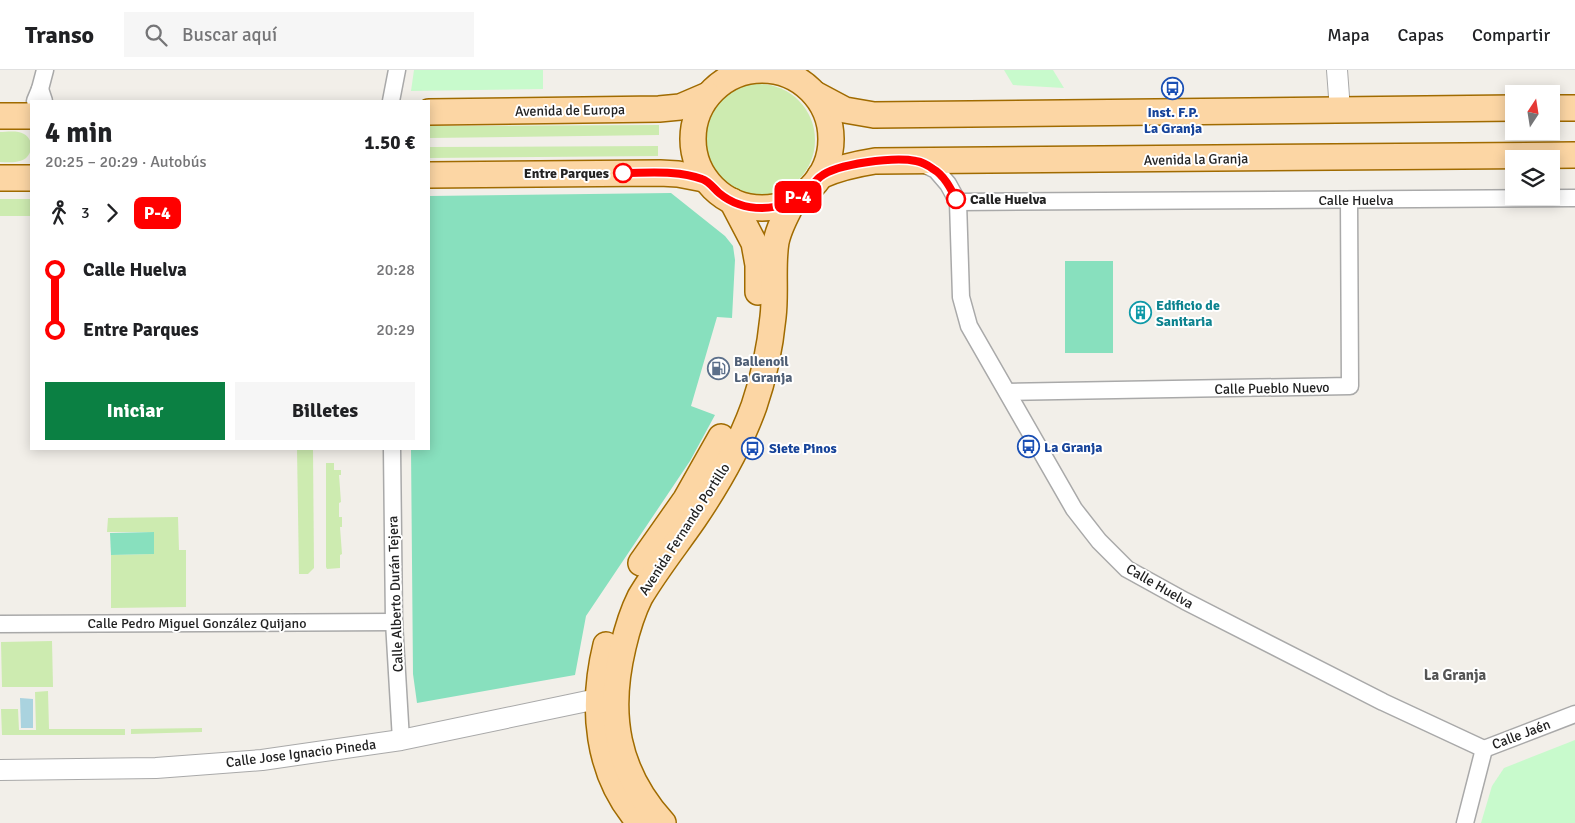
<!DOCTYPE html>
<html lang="es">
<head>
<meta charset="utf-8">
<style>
  body { margin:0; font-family:Signika,sans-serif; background:#f6f6f6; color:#202124; height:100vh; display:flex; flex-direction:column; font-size:19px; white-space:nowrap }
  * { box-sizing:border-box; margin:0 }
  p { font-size:16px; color:#757577 }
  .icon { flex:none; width:28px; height:28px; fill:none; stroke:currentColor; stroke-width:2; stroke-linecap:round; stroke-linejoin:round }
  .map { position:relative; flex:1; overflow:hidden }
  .details { position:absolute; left:30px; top:30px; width:400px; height:350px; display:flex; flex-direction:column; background:#fff; border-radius:0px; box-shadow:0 2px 12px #0003 }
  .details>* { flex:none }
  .badge { padding:0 10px; border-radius:8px; font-size:18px; line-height:32px }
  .needle { width:32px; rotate:12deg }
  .fabs { position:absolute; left:1505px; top:15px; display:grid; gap:10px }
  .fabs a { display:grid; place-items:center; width:55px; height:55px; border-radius:0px; background:#fff; box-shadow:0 2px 12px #0003; font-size:25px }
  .map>.badge { position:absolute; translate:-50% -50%; box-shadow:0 0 0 2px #fff }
  .legs { display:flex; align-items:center; gap:8px; height:55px; padding:0 15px; font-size:16px }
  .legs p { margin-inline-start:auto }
  .overview { display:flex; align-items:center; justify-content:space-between; height:85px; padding:0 15px }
  h1 { font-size:28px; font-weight:700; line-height:38px }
  .button { display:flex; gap:10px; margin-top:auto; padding:10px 15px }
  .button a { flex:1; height:58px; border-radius:0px; background:#0b8043; color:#fff; font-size:20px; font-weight:700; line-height:58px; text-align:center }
  .button a+a { background:#f6f6f6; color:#202124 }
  ul { padding:0 15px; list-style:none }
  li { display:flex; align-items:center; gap:18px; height:60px; font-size:19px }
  li i { display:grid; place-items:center; width:8px; height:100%; margin:0 6px; background:currentColor }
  li i::after { content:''; width:12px; height:12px; margin:-6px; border:4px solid; border-radius:50%; background:#fff }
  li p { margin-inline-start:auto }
  li:first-child i { background:linear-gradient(#0000 50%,currentColor 0) }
  li:last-child i { background:linear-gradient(currentColor 50%,#0000 0) }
  header { display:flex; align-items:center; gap:30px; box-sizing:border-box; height:70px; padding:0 25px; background:#fff; border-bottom:1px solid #e0e0e0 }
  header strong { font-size:24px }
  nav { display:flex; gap:28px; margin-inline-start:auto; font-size:18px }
  .search { width:350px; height:45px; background:#f6f6f6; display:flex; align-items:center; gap:12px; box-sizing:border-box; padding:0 18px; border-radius:0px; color:#757577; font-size:19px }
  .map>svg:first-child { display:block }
  .grass { fill:#cdebb0 }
  .park { fill:#c8facc }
  .pitch { fill:#88e0be }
  .water { fill:#aad3df }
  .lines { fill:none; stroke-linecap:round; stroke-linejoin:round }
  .minor-casing { stroke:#a9a9a9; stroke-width:19 }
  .tertiary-casing { stroke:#a9a9a9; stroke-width:22 }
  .primary-casing { stroke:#a06b00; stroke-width:28 }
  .minor { stroke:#fff; stroke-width:16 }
  .tertiary { stroke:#fff; stroke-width:20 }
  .primary { stroke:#fcd6a4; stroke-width:25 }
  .line-1-casing { stroke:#fff; stroke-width:11 }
  .line-1 { stroke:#f00; stroke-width:8 }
  .stop-1-dot { fill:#fff; stroke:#f00; stroke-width:2.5 }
  .labels { text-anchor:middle; stroke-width:4; stroke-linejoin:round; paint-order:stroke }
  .street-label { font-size:14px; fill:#222; stroke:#fff }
  .transit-label { font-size:14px; font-weight:bold; fill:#164399; stroke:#fff; text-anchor:start }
  .stop-label { font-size:14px; font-weight:bold; fill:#222; stroke:#fff; text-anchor:end }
  .culture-label { font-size:14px; font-weight:bold; fill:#0d838f; stroke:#fff; text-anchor:start }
  .service-label { font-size:14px; font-weight:bold; fill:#4e5e75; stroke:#fff; text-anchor:start }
  .neighbourhood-label { font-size:15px; font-weight:bold; fill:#555; stroke:#fff }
</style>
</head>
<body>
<header>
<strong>Transo</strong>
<div class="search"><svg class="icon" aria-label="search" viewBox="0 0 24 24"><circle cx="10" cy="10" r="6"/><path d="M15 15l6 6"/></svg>Buscar aquí</div>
<nav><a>Mapa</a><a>Capas</a><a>Compartir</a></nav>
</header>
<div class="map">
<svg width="1575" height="753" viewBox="0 0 1575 753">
  <rect width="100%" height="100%" fill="#f2efe9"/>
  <g class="grass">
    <circle cx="759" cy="70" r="56"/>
    <path d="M659,55V65L429,68V56Z"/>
    <path d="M0,62C7,62 17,60 24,64C35,70 33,88 20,91C14,93 6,92 0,92Z"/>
    <path d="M658,76V86L429,88V77Z"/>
    <rect x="0" y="129" width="31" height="17"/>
    <path d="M297,379H313L314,498L308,504H299Z"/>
    <path d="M326,393H334V400H341V405H339L341,432L339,433V447H342V457H340L342,484L340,485V498L327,499L326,497Z"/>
    <path d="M178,447L179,480H186V537L111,538V485L154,484L153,462H107L108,448Z"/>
    <path d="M52,571L53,617H2L1,572Z"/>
    <path d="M48,621L49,659H125V665H2L1,639H18L19,660H36L35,622Z"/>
    <path d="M202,658V662L131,664V659Z"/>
  </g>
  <g class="park">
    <path d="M414,0H543V19L411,21Z"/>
    <path d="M1004,0H1053L1064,18L1013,15Z"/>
    <path d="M1575,670V753H1481L1492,716L1504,698Z"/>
  </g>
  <g class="pitch">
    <path d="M671,123L725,166L733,176L735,190L732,248L717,247L691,336L715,345L690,391L586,546L575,605L417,633L413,604L411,379H429V126Z"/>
    <rect x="1065" y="191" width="48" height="92"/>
    <path d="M154,462V484L111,485L110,463Z"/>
  </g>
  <path class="water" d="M20,628L33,629V658H21Z"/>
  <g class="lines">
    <defs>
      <g id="minor">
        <path d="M40,19L45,0"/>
        <path d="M35,31L40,19L44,31"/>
        <path d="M391,31L397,0"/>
        <path d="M919,92L936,100L948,114L958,132L961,227L969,256L1074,439L1099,471L1127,499L1185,531L1383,632L1484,679"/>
        <path d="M958,132L1575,128"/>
        <path d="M1008,322L1350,316L1349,130"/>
        <path d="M392,379L394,552L401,670"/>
        <path d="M0,554L394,552"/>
        <path d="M1484,679L1575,644"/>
        <path d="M1465,753L1484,679"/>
      </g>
      <g id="tertiary">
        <path d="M1337,0L1340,40"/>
        <path d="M0,700L156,698L262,690L401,670L597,629"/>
      </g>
      <g id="primary">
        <circle cx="762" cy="69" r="69"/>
        <path d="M815,24L845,40L874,45L1514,38"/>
        <path d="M1551,38H1575"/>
        <path d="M429,42L659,39L680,37L708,25"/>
        <path d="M0,46H31"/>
        <path d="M429,105L660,103L678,104L704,109"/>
        <path d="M820,106C838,98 856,94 875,91L1575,85"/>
        <path d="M0,108H31"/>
        <path d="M732,131L754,173L758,195V222"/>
        <path d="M641,493L686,429L721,367"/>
        <path d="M606,575C591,636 596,704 640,753"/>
        <path d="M663,753C616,701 607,644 623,577C627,560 632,543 640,527C656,500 676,475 694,449C717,415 740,375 754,336C764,307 770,277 773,247C776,222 772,196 776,172C779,157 787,143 794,130"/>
      </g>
    </defs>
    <use href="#minor" class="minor-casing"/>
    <use href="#tertiary" class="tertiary-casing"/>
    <use href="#primary" class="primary-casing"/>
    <use href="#minor" class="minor"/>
    <use href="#tertiary" class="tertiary"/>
    <use href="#primary" class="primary"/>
  </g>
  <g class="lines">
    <defs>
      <path id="line-1" d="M623,103C649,103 677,100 702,109C709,111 714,119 719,123C731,133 747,138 762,138C779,138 798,131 810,118C813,115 816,110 820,107C837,93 895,87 916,91C922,92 929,96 933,99C944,105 951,119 956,129"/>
    </defs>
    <use href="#line-1" class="line-1-casing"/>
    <use href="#line-1" class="line-1"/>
  </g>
  <defs>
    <symbol id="bus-ring" viewBox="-11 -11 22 22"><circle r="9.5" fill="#fff" stroke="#1a4fb4" stroke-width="1.5"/><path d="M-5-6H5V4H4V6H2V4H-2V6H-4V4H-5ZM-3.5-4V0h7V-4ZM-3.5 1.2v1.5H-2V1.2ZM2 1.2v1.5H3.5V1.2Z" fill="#1a4fb4"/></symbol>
    <symbol id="building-ring" viewBox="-11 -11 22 22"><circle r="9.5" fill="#fff" stroke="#0f9aa8" stroke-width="1.5"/><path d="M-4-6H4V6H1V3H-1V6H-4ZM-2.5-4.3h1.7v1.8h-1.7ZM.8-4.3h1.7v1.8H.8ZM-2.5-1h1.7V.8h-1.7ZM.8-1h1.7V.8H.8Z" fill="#0f9aa8"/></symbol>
    <symbol id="fuel-ring" viewBox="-11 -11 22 22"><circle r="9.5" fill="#fff" stroke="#5c6f8a" stroke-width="1.5"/><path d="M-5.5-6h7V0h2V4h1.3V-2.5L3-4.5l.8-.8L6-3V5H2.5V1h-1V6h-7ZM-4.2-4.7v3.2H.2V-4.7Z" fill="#5c6f8a"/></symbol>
  </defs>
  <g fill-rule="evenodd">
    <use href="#bus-ring" x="1160" y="6" width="25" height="25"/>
    <use href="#building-ring" x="1128" y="230" width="25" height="25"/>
    <use href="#fuel-ring" x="706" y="286" width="25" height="25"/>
    <use href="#bus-ring" x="1016" y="364" width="25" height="25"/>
    <use href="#bus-ring" x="740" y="366" width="25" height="25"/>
  </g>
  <g class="stop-1-dot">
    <circle cx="623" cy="103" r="9"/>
    <circle cx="956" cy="129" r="9"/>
  </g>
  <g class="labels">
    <g class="street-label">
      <text transform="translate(570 40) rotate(-1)" y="5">Avenida de Europa</text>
      <text transform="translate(1196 89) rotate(-1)" y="5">Avenida la Granja</text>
      <text x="1356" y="135">Calle Huelva</text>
      <text transform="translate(1272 318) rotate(-1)" y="5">Calle Pueblo Nuevo</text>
      <text transform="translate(684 459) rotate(-57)" y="5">Avenida Fernando Portillo</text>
      <text transform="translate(1160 516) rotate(30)" y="5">Calle Huelva</text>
      <text transform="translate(395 524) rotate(-92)" y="5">Calle Alberto Durán Tejera</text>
      <text x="197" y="558">Calle Pedro Miguel González Quijano</text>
      <text transform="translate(1521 664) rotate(-21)" y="5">Calle Jaén</text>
      <text transform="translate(301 683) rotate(-7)" y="5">Calle Jose Ignacio Pineda</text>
    </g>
    <g class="transit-label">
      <text x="1173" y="47" text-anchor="middle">Inst. F.P.<tspan x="1173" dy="16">La Granja</tspan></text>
      <text x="1044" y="382">La Granja</text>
      <text x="769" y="383">Siete Pinos</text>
    </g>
    <g class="stop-label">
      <text x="609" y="108">Entre Parques</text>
      <text x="970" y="134" text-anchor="start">Calle Huelva</text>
    </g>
    <g class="culture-label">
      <text x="1156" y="240">Edificio de<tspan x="1156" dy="16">Sanitaria</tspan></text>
    </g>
    <g class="service-label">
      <text x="734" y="296">Ballenoil<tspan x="734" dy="16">La Granja</tspan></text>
    </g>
    <g class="neighbourhood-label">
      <text x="1455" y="610">La Granja</text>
    </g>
  </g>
</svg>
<div class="fabs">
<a><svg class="needle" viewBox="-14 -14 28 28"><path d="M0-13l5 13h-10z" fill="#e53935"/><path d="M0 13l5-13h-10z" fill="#757577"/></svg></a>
<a><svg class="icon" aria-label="layers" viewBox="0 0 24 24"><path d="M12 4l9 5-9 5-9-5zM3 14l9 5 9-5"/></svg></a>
</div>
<b class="badge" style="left:798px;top:127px;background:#f00;color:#fff">P-4</b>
<section class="details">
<div class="overview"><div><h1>4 min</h1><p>20:25 – 20:29 · Autobús</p></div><b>1.50 €</b></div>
<div class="legs"><svg class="icon" aria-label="walk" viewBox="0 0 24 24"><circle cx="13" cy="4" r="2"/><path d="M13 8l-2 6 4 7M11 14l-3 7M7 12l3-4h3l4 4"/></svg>3<svg class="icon" aria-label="forward" viewBox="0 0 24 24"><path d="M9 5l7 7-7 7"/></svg><b class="badge" style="background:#f00;color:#fff">P-4</b></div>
<ul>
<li><i style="color:#f00"></i><b>Calle Huelva</b><p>20:28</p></li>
<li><i style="color:#f00"></i><b>Entre Parques</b><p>20:29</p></li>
</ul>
<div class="button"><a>Iniciar</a><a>Billetes</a></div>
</section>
</div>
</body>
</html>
